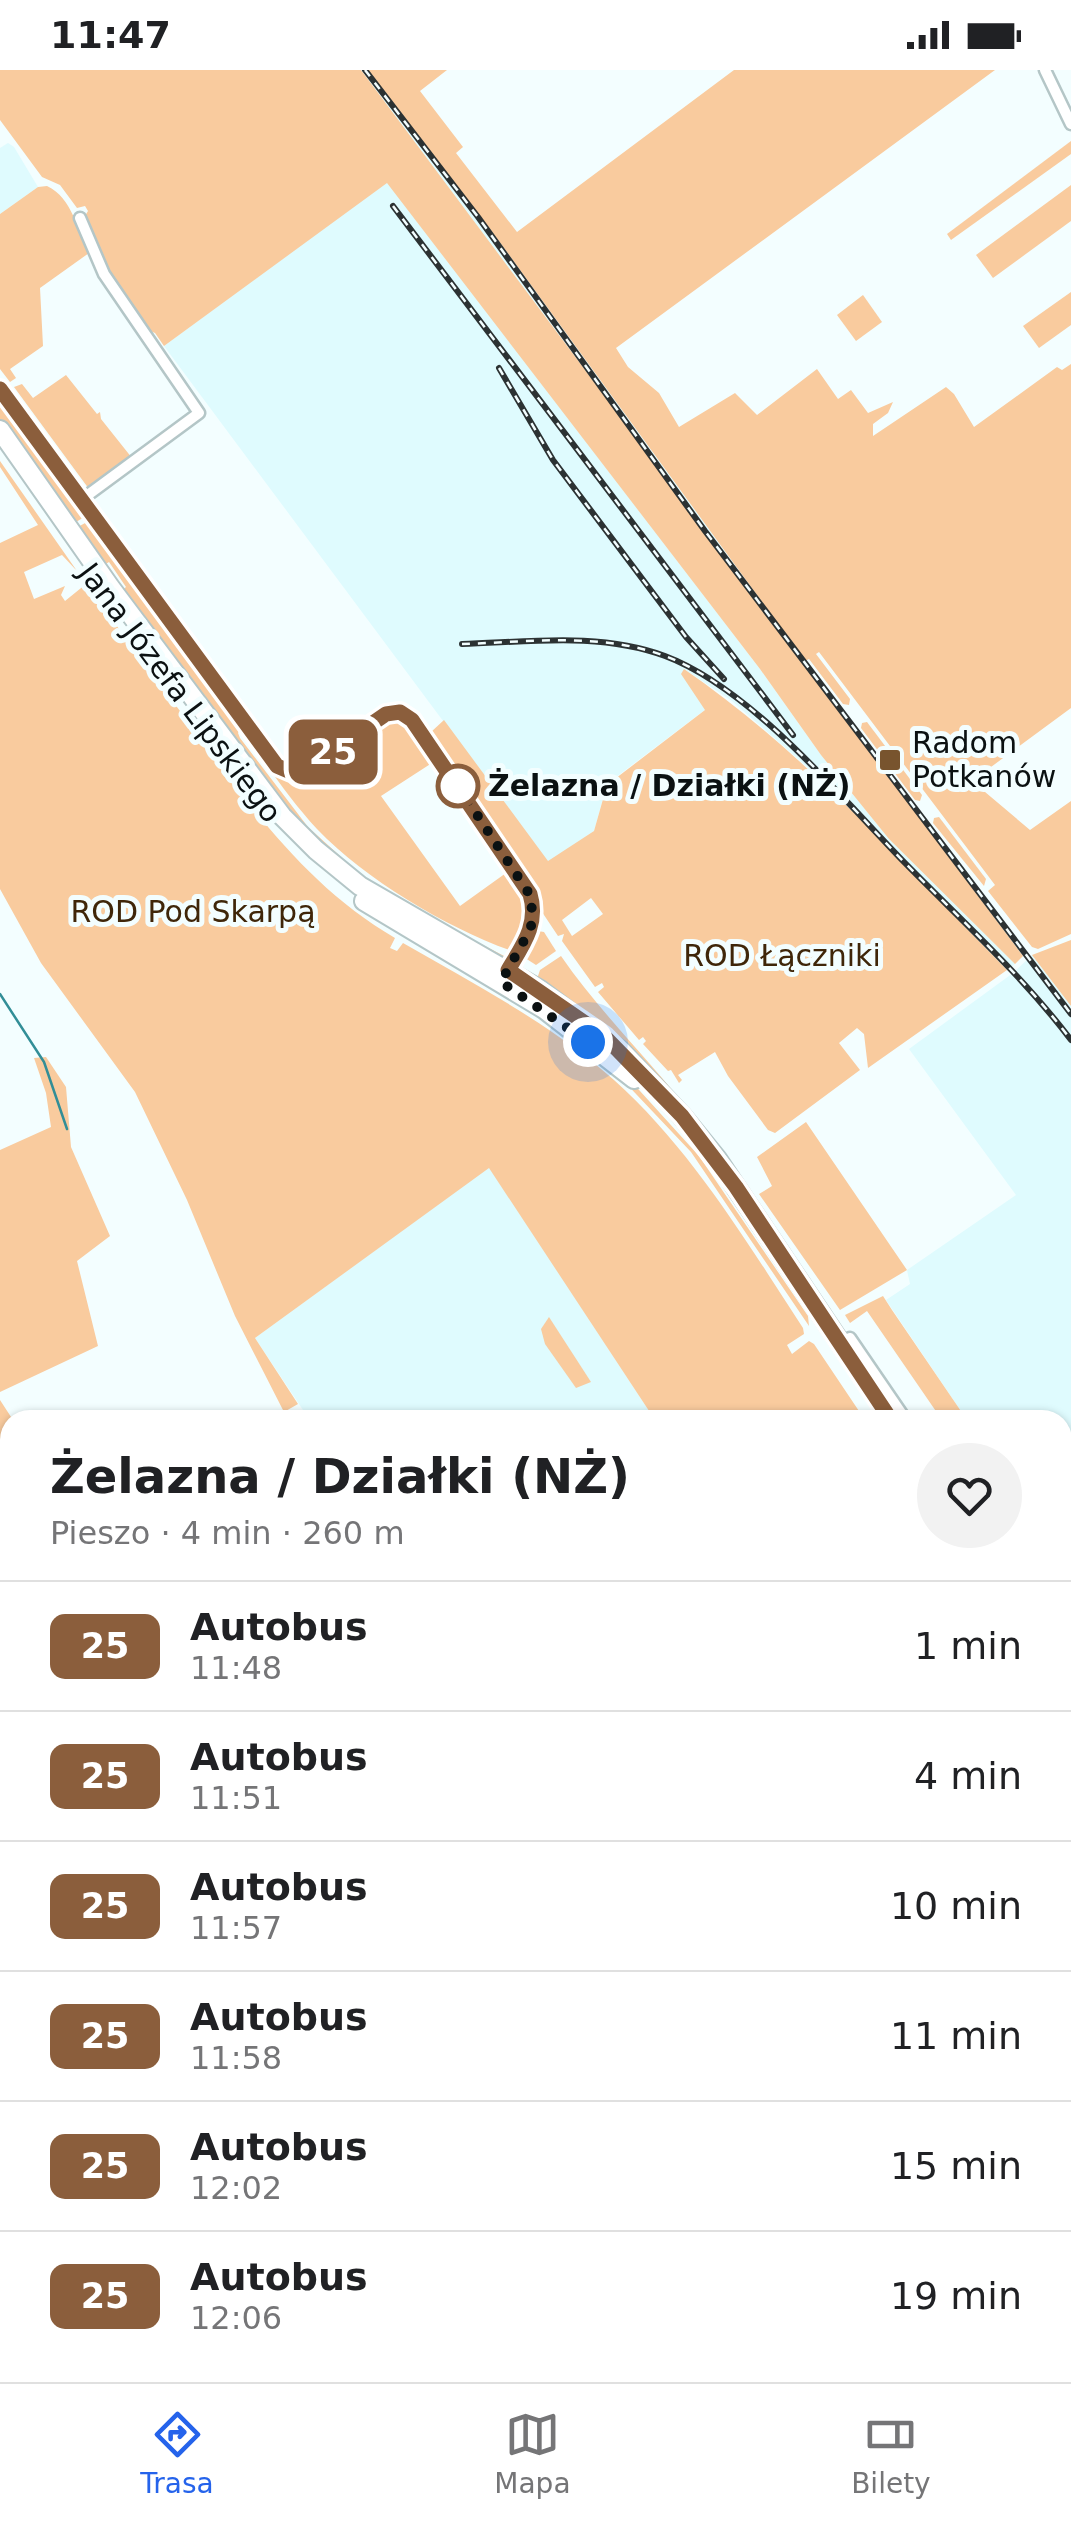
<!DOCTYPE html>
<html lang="pl">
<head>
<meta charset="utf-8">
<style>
  body { margin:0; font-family:"DejaVu Sans",sans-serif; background:#f2f2f2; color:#202124; height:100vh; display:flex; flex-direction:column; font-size:38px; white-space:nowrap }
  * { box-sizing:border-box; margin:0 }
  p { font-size:32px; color:#757577 }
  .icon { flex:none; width:55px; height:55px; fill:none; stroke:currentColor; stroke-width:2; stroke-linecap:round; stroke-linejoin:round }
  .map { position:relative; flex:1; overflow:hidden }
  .details { position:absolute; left:0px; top:1340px; width:1072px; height:972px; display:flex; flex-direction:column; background:#fff; border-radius:30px 30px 0 0; box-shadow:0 2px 8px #0004 }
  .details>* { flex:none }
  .badge { padding:0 20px; border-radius:15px; font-size:35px; line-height:65px }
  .you { position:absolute; width:50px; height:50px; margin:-25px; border:8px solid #fff; border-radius:50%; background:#1a73e8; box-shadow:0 0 0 15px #1a73e833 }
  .map>.badge { position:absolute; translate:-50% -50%; box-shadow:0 0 0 5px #fff }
  .round { display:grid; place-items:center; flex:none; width:105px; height:105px; border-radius:52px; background:#f2f2f2 }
  .head { display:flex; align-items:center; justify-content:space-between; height:170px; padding:0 50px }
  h1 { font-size:48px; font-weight:700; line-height:75px }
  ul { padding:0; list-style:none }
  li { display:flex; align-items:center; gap:30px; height:130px; padding:0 50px; border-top:2px solid #e0e0e0 }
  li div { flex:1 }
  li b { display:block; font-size:38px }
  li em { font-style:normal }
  li .badge { min-width:110px; font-weight:700; text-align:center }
  .status { display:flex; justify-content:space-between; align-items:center; height:70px; padding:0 50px; background:#fff; direction:ltr }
  .status svg { height:28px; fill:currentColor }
  .menu { display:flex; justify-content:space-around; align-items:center; height:140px; border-top:2px solid #e0e0e0; background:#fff; font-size:28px; color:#757577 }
  .menu a { display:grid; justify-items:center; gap:5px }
  .menu .on { color:#2563eb }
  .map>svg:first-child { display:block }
  .built { fill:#dffbfe }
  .green { fill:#f9cb9e; fill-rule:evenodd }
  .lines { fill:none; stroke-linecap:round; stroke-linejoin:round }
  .stream { stroke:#328e97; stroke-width:2.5 }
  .street-casing { stroke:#b4c6c7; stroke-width:15 }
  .secondary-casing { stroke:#b4c6c7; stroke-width:20 }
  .primary-casing { stroke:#b4c6c7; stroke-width:22 }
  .street { stroke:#fff; stroke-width:10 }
  .secondary { stroke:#fff; stroke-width:15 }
  .primary { stroke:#fff; stroke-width:18 }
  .rail-casing { stroke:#2c3233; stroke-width:6 }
  .rail { stroke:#f3feff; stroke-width:2.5; stroke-dasharray:8; stroke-linecap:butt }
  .line-casing { stroke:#fff; stroke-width:22 }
  .line { stroke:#8b5e3c; stroke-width:15 }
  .walk { stroke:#0b1112; stroke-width:10; stroke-dasharray:0 18 }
  .poi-dot { fill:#78542e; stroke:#f3feff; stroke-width:4 }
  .stop-dot { fill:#fff; stroke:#8b5e3c; stroke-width:5 }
  .labels { text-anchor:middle; stroke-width:10; stroke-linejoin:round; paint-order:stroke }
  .street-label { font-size:30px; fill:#0b1112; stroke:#f3feff }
  .poi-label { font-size:30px; fill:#0b1112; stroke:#f3feff; text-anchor:start }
  .stop-label { font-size:30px; font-weight:bold; fill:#0b1112; stroke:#f3feff; text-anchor:start }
  .park-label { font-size:30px; fill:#3f2609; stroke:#f3feff }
</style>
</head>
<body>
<div class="status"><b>11:47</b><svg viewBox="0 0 49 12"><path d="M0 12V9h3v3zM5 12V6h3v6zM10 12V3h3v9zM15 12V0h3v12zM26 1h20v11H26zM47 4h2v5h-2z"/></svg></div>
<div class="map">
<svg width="1071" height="2312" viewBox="0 0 1071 2312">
  <rect width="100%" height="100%" fill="#f3feff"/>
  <g class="built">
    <path d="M361,0H368L496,167L788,568L1027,883L1023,886Z"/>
    <path d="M8,73L14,77L38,117L0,144V78Z"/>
    <path d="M387,112L760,599L821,685L889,769L1015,894L1007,900L806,696L732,631L684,599L682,604L706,639L607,714L594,761L548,792L164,276Z"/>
    <path d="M1032,885L1071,936V1368L1063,1374L1062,1350H967L886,1230L910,1214L907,1200L1016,1125L909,979L1013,903Z"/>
    <path d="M489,1097L655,1350H289L303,1340L255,1268Z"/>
    <path d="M10,1601V2216L0,2211V1605Z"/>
    <path d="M656,2302H977L997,2312H651Z"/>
    <path d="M201,2303H448L443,2312H223Z"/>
  </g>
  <g class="green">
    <path d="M0,0H361L1023,886L1015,894L889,769L821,685L760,599L387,113L164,276L155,263L148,260L106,202L83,149L88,141L85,136L77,138L60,115L42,107L0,50Z"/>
    <path d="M368,0H447L420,21L463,77L456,83L517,162L734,0H995L616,278L628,297L659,323L679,357L735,323L757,345L817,299L838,329L851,320L868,343L893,332L888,343L873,354V366L946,317L954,324L974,357L1057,297L1062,300L1071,294V638L972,711L1030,760L1071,731V864L1038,879L1032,877L988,821L995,815L819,582L816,584L850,629L849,635L843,634L809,589L805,591L496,167Z"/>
    <path d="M1071,71V84L951,170L947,164Z"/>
    <path d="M1071,115V151L993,208L976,185Z"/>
    <path d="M47,116C73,128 77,161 89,183L40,218L43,276L10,299L16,308L10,312L0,299V144L38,117Z"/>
    <path d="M1071,222V255L1039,278L1023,256Z"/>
    <path d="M863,225L882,252L856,271L837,245Z"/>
    <path d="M66,305L97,344L100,342L101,349L132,388L89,419L14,317L22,314L33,328Z"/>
    <path d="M0,328L86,446L71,455L0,354Z"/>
    <path d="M0,391L77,501L62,485L24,502L34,529L65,516L61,525L65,531L86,514C122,563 158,612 195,661C252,740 309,818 395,868L390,878L397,881L403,873C476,915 551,954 614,1010C692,1080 746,1171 803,1258L804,1264L787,1275L792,1284L809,1271L814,1274L865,1350H655L489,1098L255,1268L298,1334L284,1342L235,1246L187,1130L135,1022L41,893L0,819V473L38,455L0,397Z"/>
    <path d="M87,452L241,657L238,663L240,668L308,757L361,805L422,843L506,887L500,889L368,817L304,763L119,523L126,517L109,492L101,497L74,459Z"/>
    <path d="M684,599C805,682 904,795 1007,900L868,998L864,964L857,958L839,973L860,1000L775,1063L768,1060L728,1006L715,982L678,1005L682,1010L679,1013L671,1000L668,1001L643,974L646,971L643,967L639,970L598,922L604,917L602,913L595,917L562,871L564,864L558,866L542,842L533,812L431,662L444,650L548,791L594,761L607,715L705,640L681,604ZM591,828L603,844L572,866L562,850Z"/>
    <path d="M400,649L415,661L435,691L381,726L460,836L506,803L504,798L507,796C530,831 534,844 512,881C447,858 366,810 317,759C291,731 269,698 246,667L247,665C256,677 264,693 277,703C304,723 363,667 386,650Z"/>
    <path d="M867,652L922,725L920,731L915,730L861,658L862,653Z"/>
    <path d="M939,747L986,809L984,816L933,753L934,748Z"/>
    <path d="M538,861L544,862L556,881L536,895L522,886Z"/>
    <path d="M1071,870V936L1032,885Z"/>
    <path d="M561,886C601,944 651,991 694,1047C743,1110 787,1176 832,1243L827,1242L719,1086L580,937L537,909L540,900Z"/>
    <path d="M46,987L66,1017L71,1077L110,1166L77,1191L98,1276L0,1322V1080L51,1057L46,1023L34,988Z"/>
    <path d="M618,1005L630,1010L699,1086L808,1246L809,1256L691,1082Z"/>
    <path d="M806,1052L907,1200L840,1240L759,1124L772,1116L757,1087Z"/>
    <path d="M883,1226L892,1240L967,1350H942L867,1241L850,1253L845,1245Z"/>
    <path d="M549,1247L591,1312L576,1318L545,1274L541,1259Z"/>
    <path d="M0,1330L13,1350H10V1601L0,1605Z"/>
    <path d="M1063,1646L1071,1659V1803L1063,1790Z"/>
    <path d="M1063,2296L1071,2300V2312H940L924,2303L1062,2302Z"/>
    <path d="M448,2303H539L535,2312H443Z"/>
    <path d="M549,2303H687L676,2312H546Z"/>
    <path d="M729,2303H878L896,2312H743Z"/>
  </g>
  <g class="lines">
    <path class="stream" d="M0,924L44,992L67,1059"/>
    <defs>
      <g id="street">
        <path d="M1045,0L1071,54"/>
        <path d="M80,148L104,204L199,343L81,430"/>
        <path d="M0,319L277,696L291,702L306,699L386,644L400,642L412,649L530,824C539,856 520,879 505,905"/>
        <path d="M850,1268L906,1350"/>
        <path d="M1062,1387L1071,1381"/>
        <path d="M1062,1800L1071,1812"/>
        <path d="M0,2046L10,2042"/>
        <path d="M1062,2289L1071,2293"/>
      </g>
      <g id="secondary">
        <path d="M1062,1853L1071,1846"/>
        <path d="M0,2255L10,2259"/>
        <path d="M103,2302L123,2312"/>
        <path d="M541,2312L544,2302"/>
      </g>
      <g id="primary">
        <path d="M0,360L110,517L282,746L316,780L360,816L540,920L621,981L682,1046L717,1089L892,1350"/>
        <path d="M364,831L544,939L634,1009"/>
        <path d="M1062,1606L1071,1619"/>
        <path d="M1062,1623L1071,1636"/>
      </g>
    </defs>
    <use href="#street" class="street-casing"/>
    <use href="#secondary" class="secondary-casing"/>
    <use href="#primary" class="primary-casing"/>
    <use href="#street" class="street"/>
    <use href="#secondary" class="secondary"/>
    <use href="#primary" class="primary"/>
    <defs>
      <g id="rail">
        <path d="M365,0L478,147L705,461L1071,944"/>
        <path d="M393,136L793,665"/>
        <path d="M499,298L553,390L686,567L724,609"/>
        <path d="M462,574C529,572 600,562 665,586C751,618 841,727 905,793C962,851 1022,905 1071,970"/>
        <path d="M1062,1758L1071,1749"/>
      </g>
    </defs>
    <use href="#rail" class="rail-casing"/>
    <use href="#rail" class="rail"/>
  </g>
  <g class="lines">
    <defs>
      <path id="line" d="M0,319L277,696L291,702L306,699L386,644L400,642L412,650L530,824C539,854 523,875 508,900L604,966L682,1046L736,1117L891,1350"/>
    </defs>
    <use href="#line" class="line-casing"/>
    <use href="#line" class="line"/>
    <path class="walk" d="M458,716L532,828L531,858L501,912L588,972"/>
  </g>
  <rect class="poi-dot" x="878" y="678" width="24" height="24" rx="5"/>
  <circle class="stop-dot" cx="458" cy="716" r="20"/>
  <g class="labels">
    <g class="street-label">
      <text transform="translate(180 623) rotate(53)" y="10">Jana Józefa Lipskiego</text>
    </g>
    <g class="poi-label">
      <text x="912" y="683">Radom<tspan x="912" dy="34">Potkanów</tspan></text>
    </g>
    <g class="stop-label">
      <text x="488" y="726">Żelazna / Działki (NŻ)</text>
    </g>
    <g class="park-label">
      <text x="193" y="852">ROD Pod Skarpą</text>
      <text x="782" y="896">ROD Łączniki</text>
    </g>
  </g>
</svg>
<div class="you" style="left:588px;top:972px"></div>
<b class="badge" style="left:333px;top:682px;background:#8b5e3c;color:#fff">25</b>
<section class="details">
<div class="head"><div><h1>Żelazna / Działki (NŻ)</h1><p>Pieszo · 4 min · 260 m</p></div><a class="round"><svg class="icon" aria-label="heart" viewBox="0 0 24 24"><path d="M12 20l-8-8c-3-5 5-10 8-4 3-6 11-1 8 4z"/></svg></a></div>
<ul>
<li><span class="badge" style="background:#8b5e3c;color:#fff">25</span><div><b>Autobus</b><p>11:48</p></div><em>1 min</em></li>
<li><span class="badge" style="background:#8b5e3c;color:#fff">25</span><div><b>Autobus</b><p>11:51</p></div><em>4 min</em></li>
<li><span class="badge" style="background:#8b5e3c;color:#fff">25</span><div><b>Autobus</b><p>11:57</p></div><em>10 min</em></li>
<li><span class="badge" style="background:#8b5e3c;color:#fff">25</span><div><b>Autobus</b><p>11:58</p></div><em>11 min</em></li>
<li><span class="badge" style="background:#8b5e3c;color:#fff">25</span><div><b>Autobus</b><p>12:02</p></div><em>15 min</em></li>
<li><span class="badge" style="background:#8b5e3c;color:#fff">25</span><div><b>Autobus</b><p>12:06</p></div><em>19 min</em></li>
</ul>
</section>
</div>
<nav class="menu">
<a class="on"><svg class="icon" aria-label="directions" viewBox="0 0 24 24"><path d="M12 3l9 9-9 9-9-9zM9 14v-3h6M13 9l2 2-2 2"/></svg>Trasa</a>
<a><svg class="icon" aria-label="map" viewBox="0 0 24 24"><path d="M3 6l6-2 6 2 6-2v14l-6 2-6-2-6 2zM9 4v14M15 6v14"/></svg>Mapa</a>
<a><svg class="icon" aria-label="tickets" viewBox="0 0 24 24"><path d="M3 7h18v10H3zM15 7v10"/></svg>Bilety</a>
</nav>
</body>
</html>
